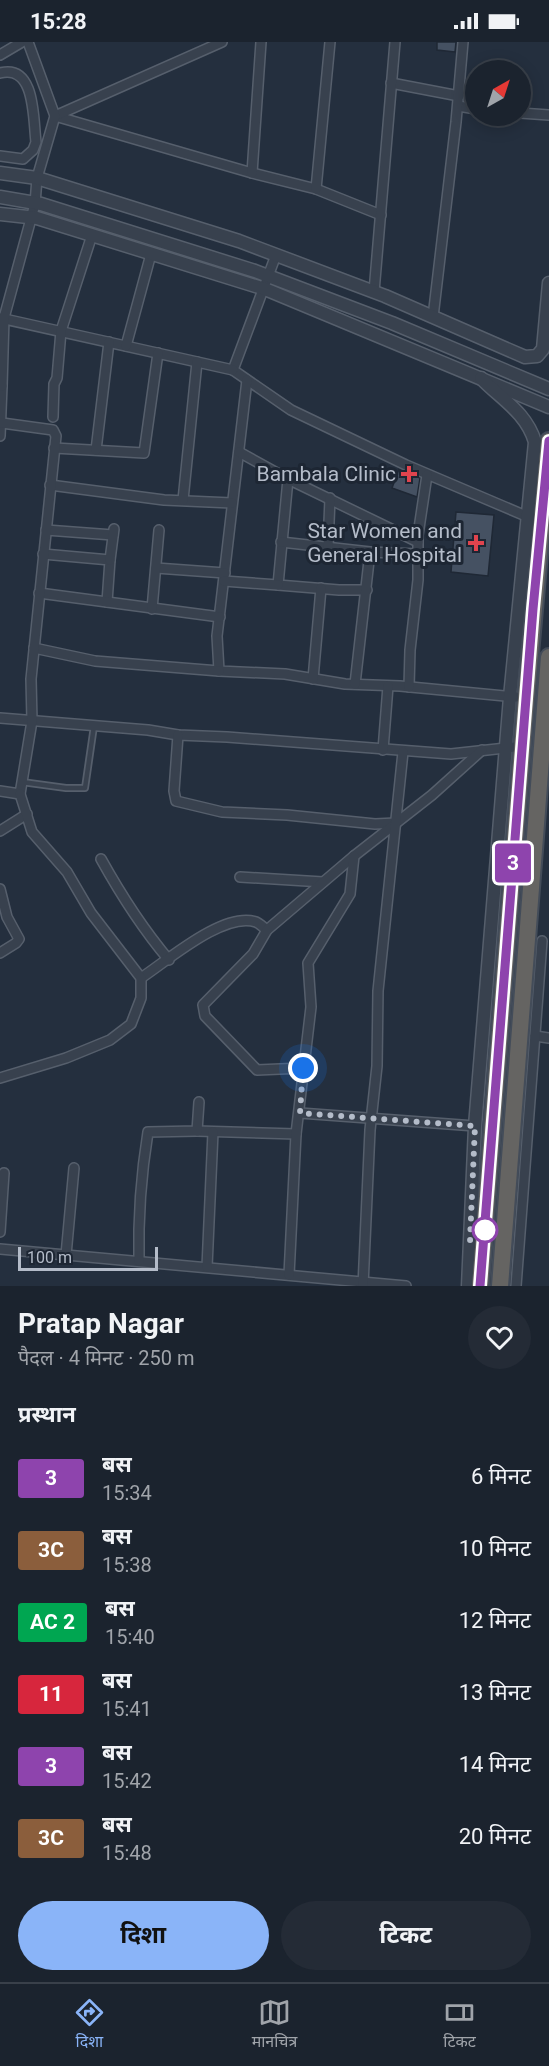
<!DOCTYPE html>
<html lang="hi">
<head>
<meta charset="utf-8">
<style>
  body { margin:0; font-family:Roboto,"Noto Sans Devanagari",sans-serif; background:#242b36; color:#f1f3f6; height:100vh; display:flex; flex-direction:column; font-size:22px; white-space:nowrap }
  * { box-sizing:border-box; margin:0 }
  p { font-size:20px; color:#a0a4aa }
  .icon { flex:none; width:33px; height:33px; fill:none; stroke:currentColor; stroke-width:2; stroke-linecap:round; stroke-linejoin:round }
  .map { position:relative; height:1244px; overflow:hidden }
  .drawer { display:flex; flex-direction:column; background:#1b232e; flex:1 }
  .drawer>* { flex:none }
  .badge { padding:0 12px; border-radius:4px; font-size:21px; line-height:39px }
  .needle { width:39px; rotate:39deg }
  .buttons { position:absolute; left:465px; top:18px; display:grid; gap:12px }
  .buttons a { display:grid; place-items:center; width:66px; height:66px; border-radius:50%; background:#1b232e; box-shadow:0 3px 15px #0003,0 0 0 2px #39404a; font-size:30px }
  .scale { position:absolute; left:18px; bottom:15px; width:140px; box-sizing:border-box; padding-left:6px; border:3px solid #b4bcc9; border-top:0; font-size:16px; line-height:21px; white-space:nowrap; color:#b4bcc9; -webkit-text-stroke:4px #1d2633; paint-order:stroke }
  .you { position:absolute; width:30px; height:30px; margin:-15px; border:4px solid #fff; border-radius:50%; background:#1a73e8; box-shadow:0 0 0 9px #1a73e833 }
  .map>.badge { position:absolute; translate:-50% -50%; box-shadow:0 0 0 3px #fff }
  h2 { padding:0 18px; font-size:22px; line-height:54px }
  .round { display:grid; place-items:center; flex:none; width:63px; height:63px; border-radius:32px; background:#242b36 }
  .overview { display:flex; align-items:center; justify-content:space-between; height:102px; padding:0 18px }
  h1 { font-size:28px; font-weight:700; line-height:45px }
  .action { display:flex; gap:12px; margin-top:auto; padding:12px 18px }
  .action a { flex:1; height:69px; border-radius:36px; background:#8ab4f8; color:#111; font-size:24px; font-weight:700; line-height:69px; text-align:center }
  .action a+a { background:#242b36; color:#f1f3f6 }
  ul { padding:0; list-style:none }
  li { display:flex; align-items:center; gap:18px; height:72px; padding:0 18px }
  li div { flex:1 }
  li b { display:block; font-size:22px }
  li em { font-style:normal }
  li .badge { min-width:66px; font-weight:700; text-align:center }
  .status { display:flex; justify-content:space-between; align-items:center; height:42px; padding:0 30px; background:#1b232e; direction:ltr }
  .status svg { height:16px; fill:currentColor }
  .menu { display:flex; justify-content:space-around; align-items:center; height:84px; border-top:2px solid #39404a; background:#1b232e; font-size:16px; color:#a0a4aa }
  .menu a { display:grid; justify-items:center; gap:3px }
  .menu .current { color:#8ab4f8 }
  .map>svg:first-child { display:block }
  .building { fill:#455162; stroke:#1f2835; stroke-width:1.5 }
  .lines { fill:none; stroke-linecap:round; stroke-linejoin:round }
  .service-casing { stroke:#565f6c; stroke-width:8 }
  .minor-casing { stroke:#565f6c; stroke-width:12 }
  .tertiary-casing { stroke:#565f6c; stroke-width:15 }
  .trunk-casing { stroke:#434c59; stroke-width:20 }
  .service { stroke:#38414e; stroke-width:4.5 }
  .minor { stroke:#38414e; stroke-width:9 }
  .tertiary { stroke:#38414e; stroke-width:12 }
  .trunk { stroke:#656462; stroke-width:16 }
  .line-casing { stroke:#fff; stroke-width:14 }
  .line { stroke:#8e44ad; stroke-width:9 }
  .walk { stroke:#b4bcc9; stroke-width:6; stroke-dasharray:0 10.8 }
  .health-dot { fill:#e0444e; stroke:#1d2633; stroke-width:2 }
  .stop-dot { fill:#fff; stroke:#8e44ad; stroke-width:3 }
  .labels { text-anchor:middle; stroke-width:6; stroke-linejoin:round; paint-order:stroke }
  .poi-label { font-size:21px; fill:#b4bcc9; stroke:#1d2633; text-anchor:end }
</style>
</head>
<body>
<div class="status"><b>15:28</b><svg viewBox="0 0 49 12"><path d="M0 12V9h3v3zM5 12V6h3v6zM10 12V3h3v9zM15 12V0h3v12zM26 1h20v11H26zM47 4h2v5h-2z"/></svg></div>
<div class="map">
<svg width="549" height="1244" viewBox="0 0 549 1244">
  <rect width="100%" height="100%" fill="#242f3e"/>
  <g class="building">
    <path d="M437,0H456L455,10L437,8Z"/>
    <path d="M399,427L420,436L417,455L392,446Z"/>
    <path d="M456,470L494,473L488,534L451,530Z"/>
  </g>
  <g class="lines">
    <defs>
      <path id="service" d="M22,740L66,746H85L94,684"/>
      <g id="minor">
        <path d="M0,13L22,0"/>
        <path d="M0,31C36,22 33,77 36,100L33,108L23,117L0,114"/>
        <path d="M391,41L459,54"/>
        <path d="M458,64L476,67"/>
        <path d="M520,71L549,73"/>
        <path d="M55,74L252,131L316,147L381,173"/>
        <path d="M55,74L222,0"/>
        <path d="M252,131L261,0"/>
        <path d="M316,147L330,0"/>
        <path d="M276,213L233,328L291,368L406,423L533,477"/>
        <path d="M374,250L395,0"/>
        <path d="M433,275L456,80L463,0"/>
        <path d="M0,276L233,328"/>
        <path d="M126,304L151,212"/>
        <path d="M247,338L217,594L219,629L285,632L345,642L400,644L516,655"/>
        <path d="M0,344H2L0,394"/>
        <path d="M2,344L4,276L35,162L37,136L55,74L28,0"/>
        <path d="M53,375L54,342L57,336L61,289L92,193"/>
        <path d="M54,406L144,411L158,311"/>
        <path d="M96,408L109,300"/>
        <path d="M239,410L288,437L418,500"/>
        <path d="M288,437L278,543L339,548H367"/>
        <path d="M50,443L164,458L232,461"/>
        <path d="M183,458L197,320"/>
        <path d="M46,488L113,493"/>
        <path d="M281,500L370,510L418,512"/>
        <path d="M328,505L330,456"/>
        <path d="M43,512L110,518L107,560"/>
        <path d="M110,518L114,487"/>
        <path d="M156,526L225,531"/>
        <path d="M224,539L278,543"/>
        <path d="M39,551L220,575"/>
        <path d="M152,567L159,488"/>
        <path d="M34,606L95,619L219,629"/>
        <path d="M313,637L321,546"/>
        <path d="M355,642L370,510"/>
        <path d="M409,645L410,608L418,538V493L427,433"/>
        <path d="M0,676L148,688L178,693L227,695L451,712L523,704"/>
        <path d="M178,693L174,749L176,759L222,770L287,773L375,782L396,781"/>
        <path d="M383,708L388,644"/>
        <path d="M0,749L20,752L32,679L31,637L56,394L53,388L2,381"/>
        <path d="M0,789L27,772"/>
        <path d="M101,817C121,853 142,886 169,918"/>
        <path d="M240,835L323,840"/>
        <path d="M0,847L7,875L19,897L16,901L0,911"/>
        <path d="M141,936C167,919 224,869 256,880C259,881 264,886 267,888"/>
        <path d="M535,994L549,996"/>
        <path d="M303,1026L257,1028L205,974L203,963L253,912L267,888L354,814L432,753L482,708"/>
        <path d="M0,1036L66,1016L110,998L131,982L141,956V936L91,871L67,830L32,790L20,752"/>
        <path d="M300,1071L475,1084"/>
        <path d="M197,1089L296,1092"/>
        <path d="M0,1190L4,1131"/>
        <path d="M0,1207L406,1244"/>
        <path d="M66,1213L74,1126"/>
        <path d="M139,1219C138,1175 141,1133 148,1090L197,1089L199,1060"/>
        <path d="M207,1225L213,1090"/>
        <path d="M289,1233L296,1092L311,965L308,921L350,852L354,814"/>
        <path d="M363,1244L370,1088L377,1024L378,949L403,710"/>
        <path d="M516,1244L542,899"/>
      </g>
      <g id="tertiary">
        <path d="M0,131L37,136L239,199L385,254L525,315L537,314L543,307L549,241"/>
        <path d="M0,155L41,162L255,229L392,281L549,347"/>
        <path d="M0,172L37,176L265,247L549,365"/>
        <path d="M468,1244L475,1084L510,655L535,400C526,370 501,357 481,336"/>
      </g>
      <g id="trunk">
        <path d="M480,1244L526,657L549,399"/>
        <path d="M500,1244L549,615"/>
      </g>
    </defs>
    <use href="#service" class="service-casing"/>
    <use href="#minor" class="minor-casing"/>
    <use href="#tertiary" class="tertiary-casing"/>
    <use href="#trunk" class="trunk-casing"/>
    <use href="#service" class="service"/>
    <use href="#minor" class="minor"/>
    <use href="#tertiary" class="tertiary"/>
    <use href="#trunk" class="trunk"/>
  </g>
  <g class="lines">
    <defs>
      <path id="line" d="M480,1244L533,567L549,399"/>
    </defs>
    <use href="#line" class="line-casing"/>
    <use href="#line" class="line"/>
    <path class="walk" d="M303,1026L300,1071L475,1084L470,1198L485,1188"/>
  </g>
  <g class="health-dot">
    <path d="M406 423h6v6h6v6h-6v6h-6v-6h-6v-6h6z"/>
    <path d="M473 492h6v6h6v6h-6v6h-6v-6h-6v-6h6z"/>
  </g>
  <circle class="stop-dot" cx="485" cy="1188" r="12"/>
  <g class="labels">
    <g class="poi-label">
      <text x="396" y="439">Bambala Clinic</text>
      <text x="462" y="496">Star Women and<tspan x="462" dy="24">General Hospital</tspan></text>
    </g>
  </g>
</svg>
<div class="buttons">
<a><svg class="needle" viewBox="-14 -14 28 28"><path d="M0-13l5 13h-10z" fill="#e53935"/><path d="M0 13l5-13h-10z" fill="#a0a4aa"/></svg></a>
</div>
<div class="scale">100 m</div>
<div class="you" style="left:303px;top:1026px"></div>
<b class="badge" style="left:513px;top:821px;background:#8e44ad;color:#fff">3</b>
</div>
<section class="drawer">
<div class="overview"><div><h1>Pratap Nagar</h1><p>पैदल · 4 मिनट · 250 m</p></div><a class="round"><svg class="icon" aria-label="heart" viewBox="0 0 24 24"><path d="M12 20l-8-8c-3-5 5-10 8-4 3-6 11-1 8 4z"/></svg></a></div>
<h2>प्रस्थान</h2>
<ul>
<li><span class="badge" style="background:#8e44ad;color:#fff">3</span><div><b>बस</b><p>15:34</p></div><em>6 मिनट</em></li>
<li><span class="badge" style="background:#8b5e3c;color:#fff">3C</span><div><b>बस</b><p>15:38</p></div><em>10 मिनट</em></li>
<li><span class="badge" style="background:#00a651;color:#fff">AC 2</span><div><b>बस</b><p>15:40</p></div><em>12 मिनट</em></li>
<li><span class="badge" style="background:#d7263d;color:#fff">11</span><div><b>बस</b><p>15:41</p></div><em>13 मिनट</em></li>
<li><span class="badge" style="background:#8e44ad;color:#fff">3</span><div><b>बस</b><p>15:42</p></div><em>14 मिनट</em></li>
<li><span class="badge" style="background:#8b5e3c;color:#fff">3C</span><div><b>बस</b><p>15:48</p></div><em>20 मिनट</em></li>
</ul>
<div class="action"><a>दिशा</a><a>टिकट</a></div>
</section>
<nav class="menu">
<a class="current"><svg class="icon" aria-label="directions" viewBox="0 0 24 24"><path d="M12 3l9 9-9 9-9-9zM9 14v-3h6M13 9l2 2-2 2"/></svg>दिशा</a>
<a><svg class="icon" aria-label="map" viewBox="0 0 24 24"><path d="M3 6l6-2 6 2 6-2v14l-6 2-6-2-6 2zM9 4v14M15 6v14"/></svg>मानचित्र</a>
<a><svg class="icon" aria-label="tickets" viewBox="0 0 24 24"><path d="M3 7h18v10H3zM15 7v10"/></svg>टिकट</a>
</nav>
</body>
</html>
